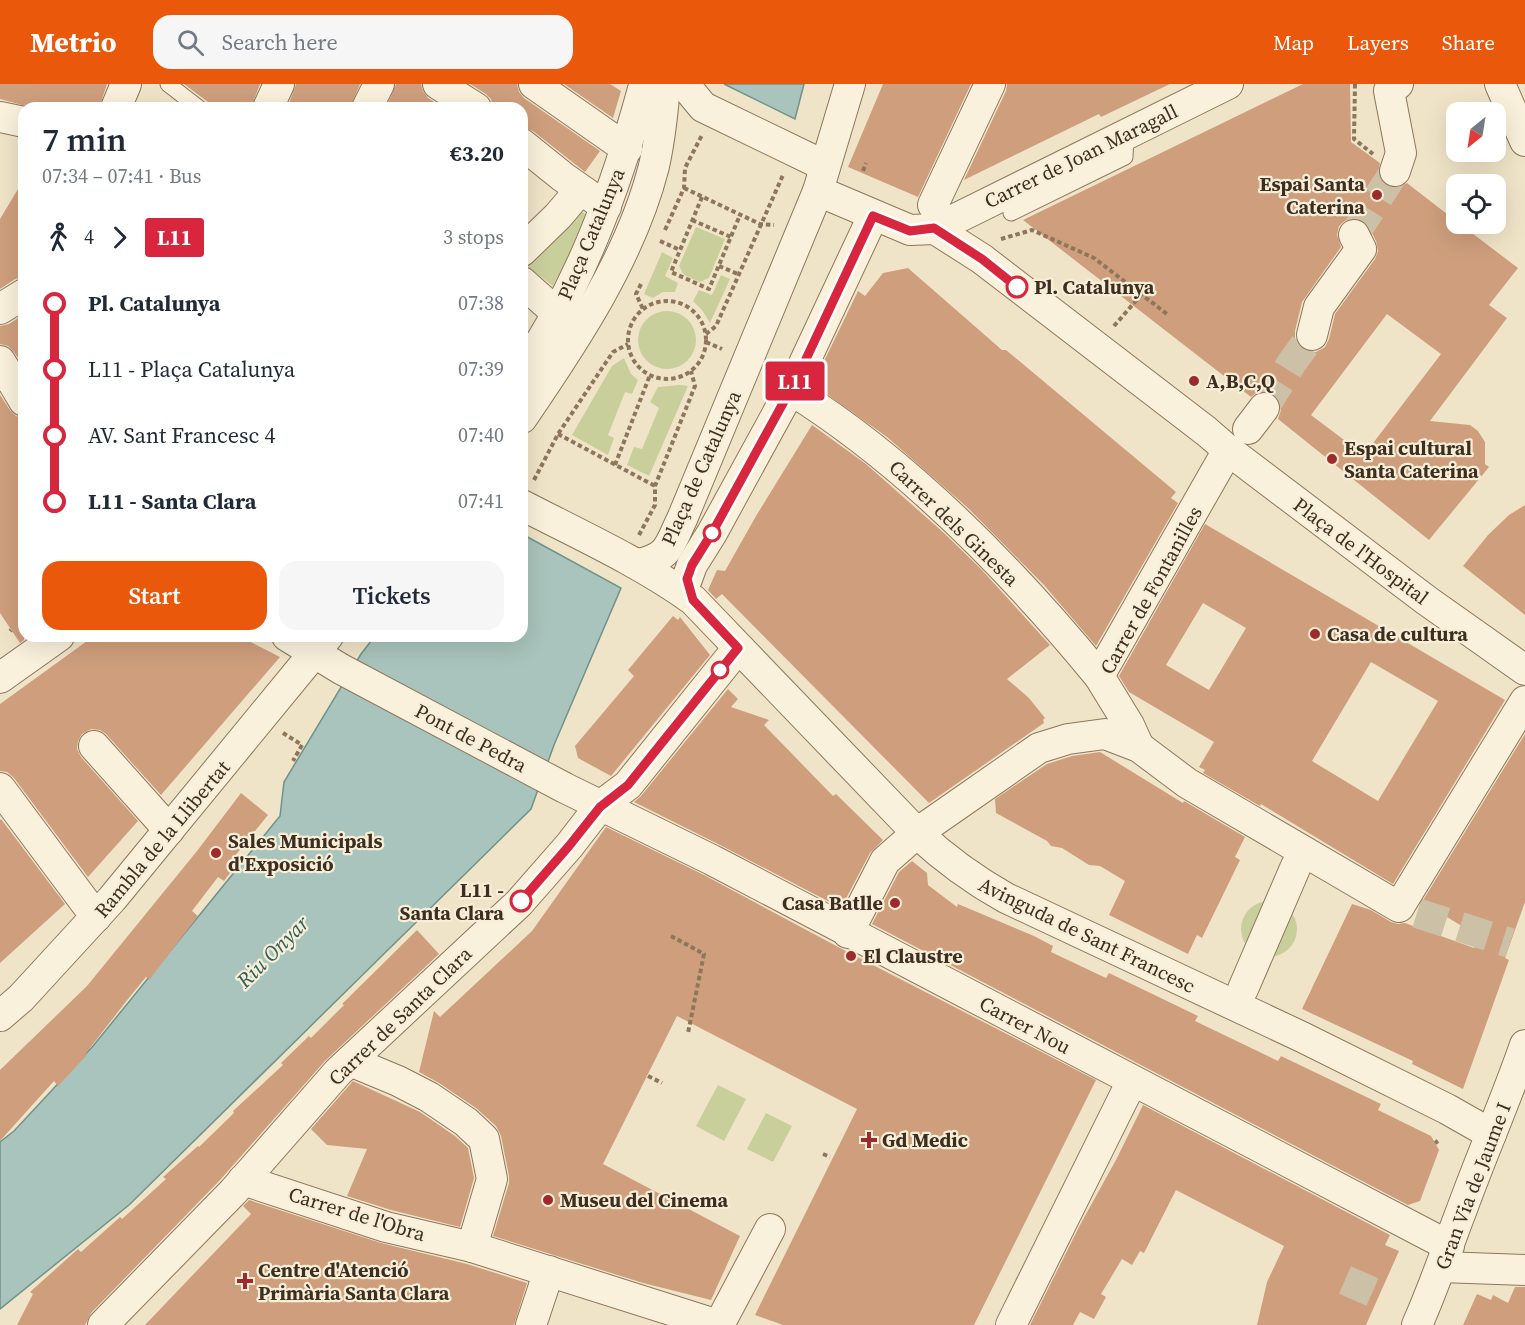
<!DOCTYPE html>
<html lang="en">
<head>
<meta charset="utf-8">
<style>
  body { margin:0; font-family:"Source Serif 4",serif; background:#f6f6f7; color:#1f2937; height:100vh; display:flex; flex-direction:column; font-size:22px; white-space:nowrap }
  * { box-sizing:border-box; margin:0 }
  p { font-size:20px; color:#747a83 }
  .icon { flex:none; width:33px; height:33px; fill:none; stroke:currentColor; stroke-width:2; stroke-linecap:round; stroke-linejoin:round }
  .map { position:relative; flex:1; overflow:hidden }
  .details { position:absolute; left:18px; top:18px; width:510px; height:540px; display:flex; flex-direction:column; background:#fff; border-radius:18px; box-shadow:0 6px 24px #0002 }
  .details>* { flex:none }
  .badge { padding:0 12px; border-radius:4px; font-size:21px; line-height:39px }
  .needle { width:39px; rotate:210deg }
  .buttons { position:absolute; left:1446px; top:18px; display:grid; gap:12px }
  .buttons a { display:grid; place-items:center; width:60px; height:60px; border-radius:12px; background:#fff; box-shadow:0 6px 24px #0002; font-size:30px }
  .map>.badge { position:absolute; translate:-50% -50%; box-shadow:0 0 0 3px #fff }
  .legs { display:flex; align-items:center; gap:9px; height:66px; padding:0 24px; font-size:20px }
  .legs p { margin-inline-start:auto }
  .head { display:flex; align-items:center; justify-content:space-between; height:102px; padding:0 24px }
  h1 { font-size:33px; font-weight:600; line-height:45px }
  .button { display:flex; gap:12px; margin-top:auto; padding:12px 24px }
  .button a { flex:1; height:69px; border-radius:18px; background:#ea580c; color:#fff; font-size:24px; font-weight:600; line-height:69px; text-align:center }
  .button a+a { background:#f6f6f7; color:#1f2937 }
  ul { padding:0 24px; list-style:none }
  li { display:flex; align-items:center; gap:21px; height:66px; font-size:22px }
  li i { display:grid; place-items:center; width:9px; height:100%; margin:0 8px; background:currentColor }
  li i::after { content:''; width:15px; height:15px; margin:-8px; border:4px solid; border-radius:50%; background:#fff }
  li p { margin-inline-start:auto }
  li:first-child i { background:linear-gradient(#0000 50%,currentColor 0) }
  li:last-child i { background:linear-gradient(currentColor 50%,#0000 0) }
  header { display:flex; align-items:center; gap:36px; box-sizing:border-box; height:84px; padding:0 30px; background:#ea580c; color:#fff }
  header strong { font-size:28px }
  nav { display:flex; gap:33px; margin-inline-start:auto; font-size:21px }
  .search { width:420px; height:54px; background:#f6f6f7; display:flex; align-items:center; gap:15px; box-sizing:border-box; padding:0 21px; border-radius:18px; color:#747a83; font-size:22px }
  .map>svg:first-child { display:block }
  .green { fill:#c9cf9b }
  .water { fill:#a9c4bc; stroke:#6f938a; stroke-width:1.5 }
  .building { fill:#cf9f7d; fill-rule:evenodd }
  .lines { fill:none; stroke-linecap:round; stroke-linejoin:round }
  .street-tunnel { stroke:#ccc0a6; stroke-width:30; stroke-dasharray:30 15; stroke-linecap:butt }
  .lane-casing { stroke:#8d765c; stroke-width:17 }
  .street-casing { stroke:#8d765c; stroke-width:32 }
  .path { stroke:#8d765c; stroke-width:4; stroke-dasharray:4.5 3; stroke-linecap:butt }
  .lane { stroke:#faf1dc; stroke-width:15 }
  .street { stroke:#faf1dc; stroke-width:30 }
  .line-1-casing { stroke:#fff; stroke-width:14 }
  .line-1 { stroke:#d7263d; stroke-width:9 }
  .poi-dot { fill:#9e2a2b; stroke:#f7eed8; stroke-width:2 }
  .stop-1-dot { fill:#fff; stroke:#d7263d; stroke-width:3 }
  .labels { text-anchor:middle; stroke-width:4.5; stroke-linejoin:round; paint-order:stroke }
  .street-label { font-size:20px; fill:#3d2e20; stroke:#f7eed8 }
  .poi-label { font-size:20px; font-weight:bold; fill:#3d2e20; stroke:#f7eed8; text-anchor:start }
  .stop-label { font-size:20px; font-weight:bold; fill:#3d2e20; stroke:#f7eed8; text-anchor:start }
  .water-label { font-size:21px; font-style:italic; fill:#2f5d5a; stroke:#f7eed8 }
</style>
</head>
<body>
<header>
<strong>Metrio</strong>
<div class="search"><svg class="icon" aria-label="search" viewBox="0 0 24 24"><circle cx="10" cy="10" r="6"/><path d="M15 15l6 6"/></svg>Search here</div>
<nav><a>Map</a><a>Layers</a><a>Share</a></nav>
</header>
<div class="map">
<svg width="1525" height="1241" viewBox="0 0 1525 1241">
  <rect width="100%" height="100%" fill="#f0e4c8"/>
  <g class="green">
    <path d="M574,123L589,132L553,202L527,182Z"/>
    <path d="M696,143L725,155L709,194L700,198L684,191L679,182Z"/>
    <path d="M662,168L673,174L665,192L678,199L675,208H663L653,214L644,210Z"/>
    <path d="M721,191L730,195L710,239L702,226L693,217L699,206L712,211Z"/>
    <circle cx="667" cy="256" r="29"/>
    <path d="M624,274L631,290L638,296L632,310L625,308L608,351L614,354L608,371L572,351L612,282Z"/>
    <path d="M680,301L688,302L649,392L627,381L634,363L642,365L659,324L650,318L658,303Z"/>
    <circle cx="1269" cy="845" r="28"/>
    <path d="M718,1001L746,1015L724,1057L696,1042Z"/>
    <path d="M766,1029L792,1042L773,1078L747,1065Z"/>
  </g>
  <g class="water">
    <path d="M724,0H804L795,35Z"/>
    <path d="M522,450L621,504L554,661L531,725L129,1121L0,1225V1058L14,1047L93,962L280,732L284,698L361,570L375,552H522Z"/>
  </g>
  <g class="building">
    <path d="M0,0H107L99,24H33L0,15Z"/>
    <path d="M184,0H260L251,24H216Z"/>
    <path d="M296,0H360L350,24H294L288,22Z"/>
    <path d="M396,0H421L423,7L428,14L444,24H386Z"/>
    <path d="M470,0H517L519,8L524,14L600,67L585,88L533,47L522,43V24H493L491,15L486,10Z"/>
    <path d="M564,0H610L621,7L613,34Z"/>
    <path d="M883,0H971L918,113L848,83Z"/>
    <path d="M1007,0H1170L1101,33L1099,30L964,96L1006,7Z"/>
    <path d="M1303,0H1350L1351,58L1380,79L1378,90L1383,99L1389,103L1398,104L1407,99L1456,137V140H1460L1518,184L1489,221L1507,234L1430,337L1470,341L1478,347L1485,358V380L1489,383L1429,456L1278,335L1281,326L1280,317L1275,311L1266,307L1257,308L1251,313L1023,136ZM1354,134L1363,136L1369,143L1376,157L1378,167L1375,175L1335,230L1329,255L1325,263L1316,268H1307L1300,263L1295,255V247L1302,218L1341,163L1337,151L1339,142L1346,136ZM1387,230L1441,270L1364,371L1311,331Z"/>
    <path d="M24,95V193L15,195L0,205V135Z"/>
    <path d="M908,184L1002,266H1006L1176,408L1171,414L1178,419L1096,562L1044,501L968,424L887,353L813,300L858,207L865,212L883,189Z"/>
    <path d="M24,230V283L14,268L8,262L0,260V242L9,240Z"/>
    <path d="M0,311L10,326L16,332L24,334V556L20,559L0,529Z"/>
    <path d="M812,341L866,380L944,449L982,486L1050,561L1007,595L1029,614L1045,634L1043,636L1044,639L929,719L722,510L716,515L708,506L717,486L725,487L756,432Z"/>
    <path d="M1525,421V531L1463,482L1488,451L1509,431Z"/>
    <path d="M1205,440L1505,616L1393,800L1261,720L1260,722L1203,689L1205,686L1199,683L1214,658L1129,608L1119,592ZM1203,519L1246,544L1209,606L1166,581ZM1371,578L1438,617L1378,717L1312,677Z"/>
    <path d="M673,532L678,536L680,533L710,571L611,692L578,674L575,662L634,592L628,586Z"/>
    <path d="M94,552H239L280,573L161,711L106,650L100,646L91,645L82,650L78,657L77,665L81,673L138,737L88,793L14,694L7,688L0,687V620Z"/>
    <path d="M728,605L738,615L731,623L769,636L764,641L833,712L836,710L883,756L870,769L841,824L720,761L634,718L641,712Z"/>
    <path d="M1525,650V818L1505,874L1509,876L1463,1005L1412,980L1413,977L1302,925L1352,820L1371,826L1391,838L1398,840L1405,839L1474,864L1480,853L1422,818Z"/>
    <path d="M1100,668L1183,719L1184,717L1245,753L1235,773L1240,776L1202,854L1197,851L1188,870L1109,831L1125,797L1100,782L1089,781L1062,764L1051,762L1047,757L996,729L995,715L1047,680L1072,672Z"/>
    <path d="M241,709L268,731L234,773L239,777L224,797L218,793L192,827L198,832L150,895L146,893L128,915L86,969L87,971L58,1002L54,997L0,1057V986L87,902L197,767Z"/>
    <path d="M1,735L65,820L0,879V736Z"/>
    <path d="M606,743L704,791L840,864L1096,996L974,1241H783L755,1231L857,1025L677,932L603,1080L740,1152L711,1216L643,1199L493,1152L509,1099V1092L501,1052L496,1042L476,1024L439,999L419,988L434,927L440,933L532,847Z"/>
    <path d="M912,777L927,789L928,801L957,823L958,820L1034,852L1053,862L1051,868L1106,894L1109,889L1198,932L1195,937L1278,977L1281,972L1381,1020L1378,1026L1431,1052L1439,1066L1420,1117L1408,1121L872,840L899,788Z"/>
    <path d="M417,846L439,870L325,977L220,1096L91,1229L85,1241H17L33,1210L30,1208L78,1165L81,1168L120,1133L122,1135L166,1095L163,1093L198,1062L199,1063L234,1029L233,1027L283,981L281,979L309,952L311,954L344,921L342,920Z"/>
    <path d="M353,997L420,1028L455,1052L468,1064L474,1094L460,1143L391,1126L347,1112L367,1065L327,1061L311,1045Z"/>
    <path d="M1143,1021L1390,1151L1385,1161L1399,1167L1366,1241H1257L1267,1198L1284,1162L1176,1106L1144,1169L1140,1167L1132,1181L1122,1175L1101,1210L1106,1213L1094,1235L1080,1228L1073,1241H1030L1080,1141L1117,1074Z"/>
    <path d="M249,1116L381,1159L467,1180L527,1199L514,1241H145L251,1130L243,1122Z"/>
    <path d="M1515,1203H1525V1241H1463L1477,1210L1491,1216L1493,1211L1508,1219Z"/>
  </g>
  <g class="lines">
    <g class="street-tunnel">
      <path d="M1354,151L1395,87"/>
      <path d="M1264,324L1291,280L1312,251"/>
      <path d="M1417,829L1510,859"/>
      <path d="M1345,1196L1379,1211"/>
    </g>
    <defs>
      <g id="lane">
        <path d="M168,0L199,24"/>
        <path d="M1011,129L1125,73L1126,50"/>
      </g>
      <g id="street">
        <path d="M438,0L476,24"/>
        <path d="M534,0L627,65"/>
        <path d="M684,0L703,23L825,82"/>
        <path d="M1500,0L1525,57"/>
        <path d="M116,24L126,0"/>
        <path d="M268,24L279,0"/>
        <path d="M367,24L379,0"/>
        <path d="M0,33L24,38"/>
        <path d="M522,60L563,93L606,123"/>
        <path d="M1395,87L1401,69L1389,7L1398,0"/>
        <path d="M818,107L910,146L935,145L1228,0"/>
        <path d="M933,121L990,0"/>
        <path d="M935,145L982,175L1206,347L1228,366L1426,516L1525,586"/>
        <path d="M522,167L558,132L580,106"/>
        <path d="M522,198L549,222"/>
        <path d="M0,225L24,210"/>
        <path d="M1312,251L1319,223L1361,165L1354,151"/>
        <path d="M0,277L24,317"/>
        <path d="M522,287C580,202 616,104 643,5"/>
        <path d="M791,306C908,379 1012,486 1099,592"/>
        <path d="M522,334C574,258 631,173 654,82C660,55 663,27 665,0"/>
        <path d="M1248,345L1264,324"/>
        <path d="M522,421C580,451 640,478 693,516L917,749C946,776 972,795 1006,814L1302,953L1447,1025L1491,1050"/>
        <path d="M639,480C670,473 669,461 682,435L818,107L850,0"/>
        <path d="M687,495L692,481L712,449L799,290L873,132"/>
        <path d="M287,552L341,585L565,704L712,776L1449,1162"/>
        <path d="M0,594L59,552"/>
        <path d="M94,662L169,746"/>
        <path d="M1139,663L1129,641L1099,592L1228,366"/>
        <path d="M0,704L96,833"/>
        <path d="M848,849L885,777L917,749L1039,664L1068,655L1105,650L1139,663L1187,699L1399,823L1525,617"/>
        <path d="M1243,905L1296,782"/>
        <path d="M0,932L21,914L112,815L328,552"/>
        <path d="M350,977L398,997L429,1013L466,1038L484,1055L492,1095L472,1163"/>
        <path d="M243,1096L386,1143L472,1163L718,1241"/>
        <path d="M1441,1183L1525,1186"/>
        <path d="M103,1241L233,1108L338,988L519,819L569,762L600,722L628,701L738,564"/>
        <path d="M531,1241L549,1187"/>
        <path d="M719,1241L770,1145"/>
        <path d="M1011,1241L1132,997"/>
        <path d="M1417,1241C1434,1203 1447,1164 1462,1125C1482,1070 1506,1016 1525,961"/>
      </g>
    </defs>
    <use href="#lane" class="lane-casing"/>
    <use href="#street" class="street-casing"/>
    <g class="path">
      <path d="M1355,0L1354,55L1373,70"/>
      <path d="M863,87L866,79"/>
      <path d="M684,104L760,140L774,141"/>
      <path d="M702,113L671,188L709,205L740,131"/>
      <path d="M692,136L731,153"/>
      <path d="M665,146L684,104L685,84L702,51"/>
      <path d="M1001,155L1032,146L1094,174L1167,230"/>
      <path d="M660,157L680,166"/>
      <path d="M719,182L738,190"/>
      <path d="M641,200L636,210L643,225"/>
      <circle cx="667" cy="256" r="39"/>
      <path d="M1114,242L1141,211"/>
      <path d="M706,250L716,242L783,91"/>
      <path d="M706,258L722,265"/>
      <path d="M558,350L655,402"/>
      <path d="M615,381L650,291"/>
      <path d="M534,396L558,350L613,268L628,260"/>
      <path d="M639,451L655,421V402L695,302L691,287"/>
      <path d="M10,547L11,546"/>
      <path d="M283,649L302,661L293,677"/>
      <path d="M671,852L704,870L688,949"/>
      <path d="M648,992L662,999"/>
      <path d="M1435,1059L1438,1057"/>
      <path d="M823,1070L830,1073"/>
    </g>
    <use href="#lane" class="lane"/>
    <use href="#street" class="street"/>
  </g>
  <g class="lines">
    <defs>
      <path id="line-1" d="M521,817L569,762L600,723L628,701L738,564L693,516L687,495L692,481L712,449L799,290L873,132L910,147L934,144L982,175L1017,203"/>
    </defs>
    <use href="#line-1" class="line-1-casing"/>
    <use href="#line-1" class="line-1"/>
  </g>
  <g class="poi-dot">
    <circle cx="1377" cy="111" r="6"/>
    <circle cx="1194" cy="297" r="6"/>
    <circle cx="1332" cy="375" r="6"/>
    <circle cx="1315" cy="550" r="6"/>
    <circle cx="216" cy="769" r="6"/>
    <circle cx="895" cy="819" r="6"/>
    <circle cx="851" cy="872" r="6"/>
    <path d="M866 1047h6v6h6v6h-6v6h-6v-6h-6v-6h6z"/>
    <circle cx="548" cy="1116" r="6"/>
    <path d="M242 1188h6v6h6v6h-6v6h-6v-6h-6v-6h6z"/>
  </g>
  <g class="stop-1-dot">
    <circle cx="1017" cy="203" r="10"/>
    <circle cx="712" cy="449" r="8"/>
    <circle cx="720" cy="586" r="8"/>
    <circle cx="521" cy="817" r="10"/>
  </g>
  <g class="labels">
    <g class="street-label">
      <text transform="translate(1081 72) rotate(-26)" y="7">Carrer de Joan Maragall</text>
      <text transform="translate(591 150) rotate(-67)" y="7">Plaça Catalunya</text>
      <text transform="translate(701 384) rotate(-66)" y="7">Plaça de Catalunya</text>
      <text transform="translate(954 439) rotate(44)" y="7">Carrer dels Ginesta</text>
      <text transform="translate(1361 467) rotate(37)" y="7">Plaça de l'Hospital</text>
      <text transform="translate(1151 506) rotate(-61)" y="7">Carrer de Fontanilles</text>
      <text transform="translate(471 654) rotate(28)" y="7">Pont de Pedra</text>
      <text transform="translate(162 755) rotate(-50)" y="7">Rambla de la Llibertat</text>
      <text transform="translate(1087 851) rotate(26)" y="7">Avinguda de Sant Francesc</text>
      <text transform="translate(400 932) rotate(-44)" y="7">Carrer de Santa Clara</text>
      <text transform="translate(1025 941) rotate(28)" y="7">Carrer Nou</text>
      <text transform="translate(1473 1102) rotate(-69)" y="7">Gran Via de Jaume I</text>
      <text transform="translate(357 1130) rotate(17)" y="7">Carrer de l'Obra</text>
    </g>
    <g class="poi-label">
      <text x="1365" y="107" text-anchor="end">Espai Santa<tspan x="1365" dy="23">Caterina</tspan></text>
      <text x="1206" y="304">A,B,C,Q</text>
      <text x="1344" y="371">Espai cultural<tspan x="1344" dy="23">Santa Caterina</tspan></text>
      <text x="1327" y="557">Casa de cultura</text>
      <text x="228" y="764">Sales Municipals<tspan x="228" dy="23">d'Exposició</tspan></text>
      <text x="883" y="826" text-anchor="end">Casa Batlle</text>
      <text x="863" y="879">El Claustre</text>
      <text x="882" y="1063">Gd Medic</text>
      <text x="560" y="1123">Museu del Cinema</text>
      <text x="258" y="1193">Centre d'Atenció<tspan x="258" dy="23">Primària Santa Clara</tspan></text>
    </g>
    <g class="stop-label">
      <text x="1034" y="210">Pl. Catalunya</text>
      <text x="504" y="813" text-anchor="end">L11 -<tspan x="504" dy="23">Santa Clara</tspan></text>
    </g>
    <g class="water-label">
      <text transform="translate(273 868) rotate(-45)" y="7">Riu Onyar</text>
    </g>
  </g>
</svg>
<div class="buttons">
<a><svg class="needle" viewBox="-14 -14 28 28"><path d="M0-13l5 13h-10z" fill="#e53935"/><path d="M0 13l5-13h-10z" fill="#747a83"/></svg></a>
<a><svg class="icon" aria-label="locate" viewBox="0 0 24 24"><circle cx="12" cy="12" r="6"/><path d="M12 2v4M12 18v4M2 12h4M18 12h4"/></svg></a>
</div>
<b class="badge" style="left:795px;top:297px;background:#d7263d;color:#fff">L11</b>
<section class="details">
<div class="head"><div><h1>7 min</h1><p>07:34 – 07:41 · Bus</p></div><b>€3.20</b></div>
<div class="legs"><svg class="icon" aria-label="walk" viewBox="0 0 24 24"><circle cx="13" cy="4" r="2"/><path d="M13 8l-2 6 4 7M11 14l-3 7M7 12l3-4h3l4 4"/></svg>4<svg class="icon" aria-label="forward" viewBox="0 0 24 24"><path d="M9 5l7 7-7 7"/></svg><b class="badge" style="background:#d7263d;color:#fff">L11</b><p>3 stops</p></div>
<ul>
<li><i style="color:#d7263d"></i><b>Pl. Catalunya</b><p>07:38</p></li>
<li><i style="color:#d7263d"></i><span>L11 - Plaça Catalunya</span><p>07:39</p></li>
<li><i style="color:#d7263d"></i><span>AV. Sant Francesc 4</span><p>07:40</p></li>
<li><i style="color:#d7263d"></i><b>L11 - Santa Clara</b><p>07:41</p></li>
</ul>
<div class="button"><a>Start</a><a>Tickets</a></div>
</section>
</div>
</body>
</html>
